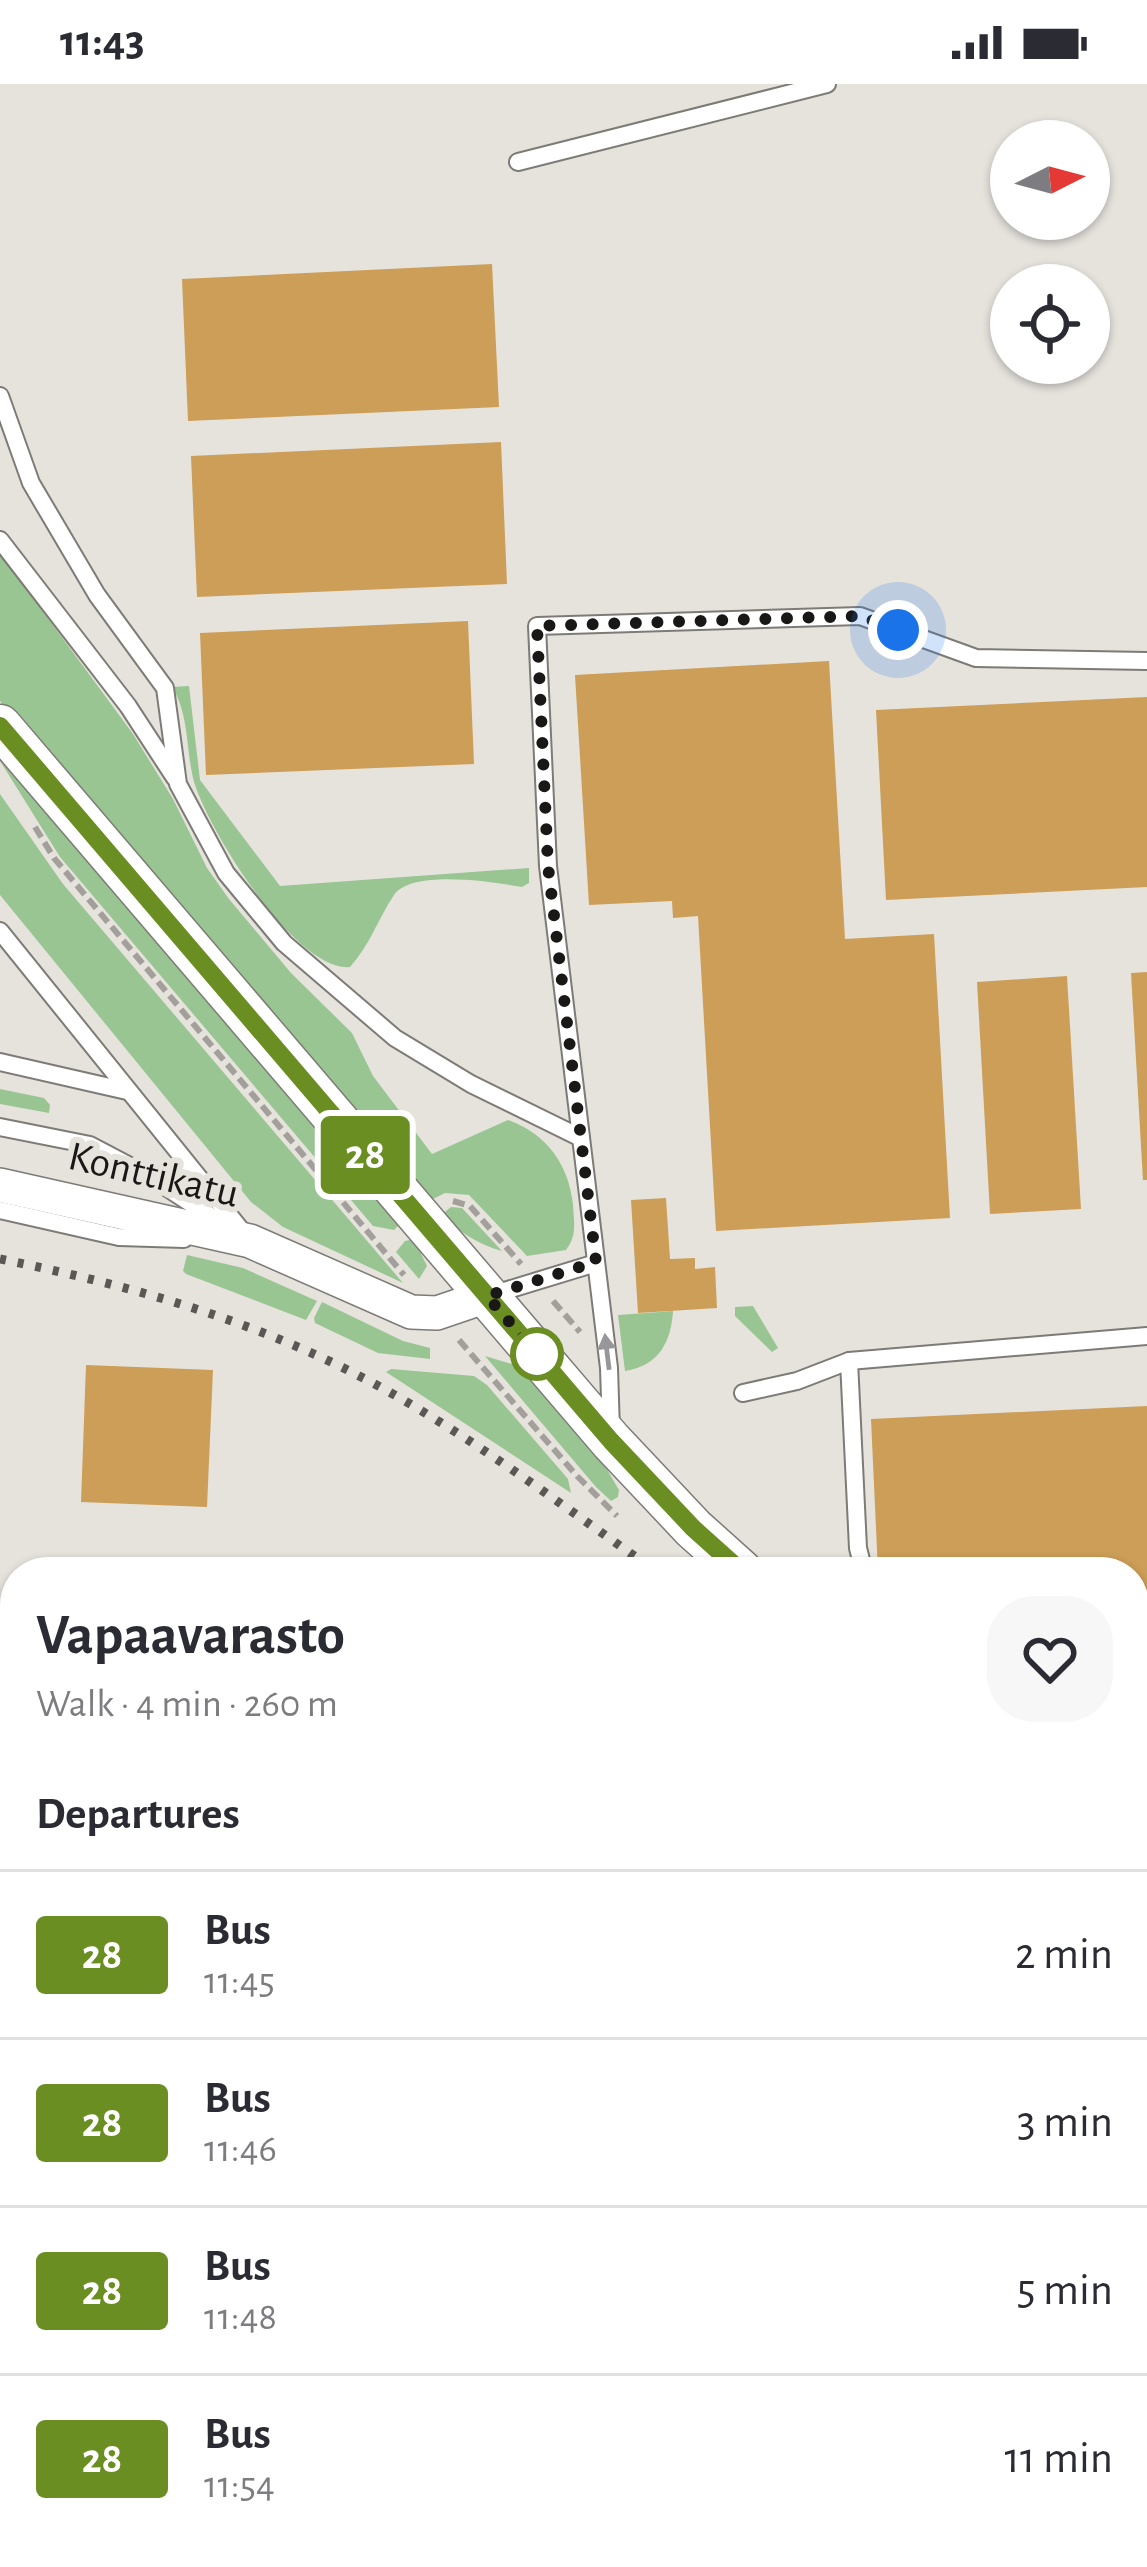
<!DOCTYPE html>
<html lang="en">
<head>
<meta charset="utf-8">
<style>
  body { margin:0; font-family:"Alegreya Sans",sans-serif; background:#f7f7f7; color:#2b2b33; height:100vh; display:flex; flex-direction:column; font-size:45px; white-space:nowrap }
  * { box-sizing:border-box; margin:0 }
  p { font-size:39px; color:#7c7c81 }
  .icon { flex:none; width:66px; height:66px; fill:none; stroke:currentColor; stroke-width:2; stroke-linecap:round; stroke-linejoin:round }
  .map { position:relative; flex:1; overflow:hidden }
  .side { position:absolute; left:0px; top:1473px; width:1149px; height:1011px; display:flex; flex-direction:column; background:#fff; border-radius:48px 48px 0 0; box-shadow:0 3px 9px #0004 }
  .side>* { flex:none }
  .badge { padding:0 24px; border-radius:9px; font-size:42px; line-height:78px }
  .needle { width:78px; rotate:84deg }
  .buttons { position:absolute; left:990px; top:36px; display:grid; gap:24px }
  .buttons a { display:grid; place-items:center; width:120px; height:120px; border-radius:50%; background:#fff; box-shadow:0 3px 9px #0004; font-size:60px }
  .you { position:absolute; width:60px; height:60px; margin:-30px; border:9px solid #fff; border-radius:50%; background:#1a73e8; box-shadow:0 0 0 18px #1a73e833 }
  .map>.badge { position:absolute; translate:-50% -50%; box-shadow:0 0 0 6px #fff }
  h2 { padding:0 36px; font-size:45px; line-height:108px }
  .round { display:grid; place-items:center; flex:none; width:126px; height:126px; border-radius:48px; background:#f7f7f7 }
  .summary { display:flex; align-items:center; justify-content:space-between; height:204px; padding:0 36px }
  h1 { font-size:57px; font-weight:700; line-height:90px }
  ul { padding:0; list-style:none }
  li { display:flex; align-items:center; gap:36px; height:168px; padding:0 36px; border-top:3px solid #e1e1e2 }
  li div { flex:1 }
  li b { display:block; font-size:45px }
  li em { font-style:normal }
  li .badge { min-width:132px; font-weight:700; text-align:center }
  .status { display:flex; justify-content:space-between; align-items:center; height:84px; padding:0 60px; background:#fff; direction:ltr }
  .status svg { height:33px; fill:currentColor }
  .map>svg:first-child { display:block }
  .green { fill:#99c592 }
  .water { fill:#5ed1dc }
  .building { fill:#cc9e57 }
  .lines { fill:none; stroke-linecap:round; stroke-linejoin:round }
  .service-casing { stroke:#7e7b76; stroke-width:20 }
  .minor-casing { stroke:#7e7b76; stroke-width:36 }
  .tertiary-casing { stroke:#7e7b76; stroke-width:45 }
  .path { stroke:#a3a09c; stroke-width:6; stroke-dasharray:12 6; stroke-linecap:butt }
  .service { stroke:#fff; stroke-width:16 }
  .minor { stroke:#fff; stroke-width:33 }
  .tertiary { stroke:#fff; stroke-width:42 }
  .rail { stroke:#5a5755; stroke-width:9; stroke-dasharray:6 12; stroke-linecap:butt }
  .oneway { fill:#989797 }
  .line-casing { stroke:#fff; stroke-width:27 }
  .line { stroke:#6b8e23; stroke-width:18 }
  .walk { stroke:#1a1817; stroke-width:12; stroke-dasharray:0 21.6 }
  .stop-dot { fill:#fff; stroke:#6b8e23; stroke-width:6 }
  .labels { text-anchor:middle; stroke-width:12; stroke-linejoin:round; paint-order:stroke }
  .street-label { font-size:42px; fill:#1a1817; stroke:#e6e3dd }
</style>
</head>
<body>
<div class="status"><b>11:43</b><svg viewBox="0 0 49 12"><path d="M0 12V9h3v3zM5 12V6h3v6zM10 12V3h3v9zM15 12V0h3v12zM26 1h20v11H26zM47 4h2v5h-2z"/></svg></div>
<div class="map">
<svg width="1147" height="2483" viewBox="0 0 1147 2483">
  <rect width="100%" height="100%" fill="#e6e3dd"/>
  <g class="green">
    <path d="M0,469L133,650L173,715L207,784L229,815L291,889L352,949L373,992L432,1070L508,1036C547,1050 569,1081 573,1121C574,1139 577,1152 566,1166L527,1172L469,1111L445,1109L429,1117L0,617Z"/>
    <path d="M189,602L200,696L280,802L529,784V799L522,803C494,798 412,785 394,811C378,835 370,861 350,883C296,889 205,742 193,694C186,664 189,630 172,603Z"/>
    <path d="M0,667L401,1139L394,1146L373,1142L60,773L0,677Z"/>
    <path d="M0,710L63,800L403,1199L283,1143L251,1118L0,811Z"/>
    <path d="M0,1005L44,1014L50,1021L49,1029L0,1020Z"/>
    <path d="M451,1123L462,1124L502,1167C477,1160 460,1148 441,1131Z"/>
    <path d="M414,1155L427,1182L419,1195L396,1168L405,1157Z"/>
    <path d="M187,1171L243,1184L317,1217L306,1236L186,1190L183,1187Z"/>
    <path d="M322,1218L403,1257L430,1264V1275L378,1269L315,1239L314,1234Z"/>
    <path d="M753,1222L778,1264L772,1268L735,1232V1223Z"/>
    <path d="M673,1227C671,1259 658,1282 625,1287L618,1231Z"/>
    <path d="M485,1272L522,1283L595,1365L619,1406L618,1413L611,1417L596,1403Z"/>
    <path d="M391,1285L474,1292L487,1301L568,1395L571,1409L386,1288Z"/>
  </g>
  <path class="water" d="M0,2264L15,2265V2469H497L499,2483H0Z"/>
  <g class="building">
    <path d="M492,180L499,323L188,337L182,195Z"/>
    <path d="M501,358L507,500L197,513L191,372Z"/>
    <path d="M468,537L474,680L206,691L200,549Z"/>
    <path d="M829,577L845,855L934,850L950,1134L716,1147L698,832L673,834L672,817L589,821L575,591Z"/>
    <path d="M1147,613V803L886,816L876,626Z"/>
    <path d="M1147,888V1096H1143L1131,889Z"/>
    <path d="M1067,892L1081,1125L990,1130L977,898Z"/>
    <path d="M666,1114L670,1175L695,1174V1185L715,1183L717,1224L638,1229L631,1116Z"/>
    <path d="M86,1281L213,1286L207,1423L81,1418Z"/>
    <path d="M1147,1322V1586L1134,1587V1488H878L871,1335Z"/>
    <path d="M1134,2299L1143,2310L1141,2321L1134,2326Z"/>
  </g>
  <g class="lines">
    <defs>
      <g id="service">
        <path d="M518,78L827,0"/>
        <path d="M0,312L31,399L97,511L165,604L178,700L226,789L284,859L395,954L471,1000L581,1054"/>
        <path d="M0,456L128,622L175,694"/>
        <path d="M0,847L246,1152"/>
        <path d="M0,978L127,1007"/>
        <path d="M0,1043L90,1061L149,1092L224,1141"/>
        <path d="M0,1126L119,1153L184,1155"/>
        <path d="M488,1212L596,1179"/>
        <path d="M849,1277L858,1464L864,1488"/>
        <path d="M743,1309L797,1297L849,1277L1147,1252"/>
        <path d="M611,1347L609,1284L548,782L537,542L860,532L976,574L1147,577"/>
        <path d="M1134,1633L1147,1637"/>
        <path d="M1134,2340L1147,2337"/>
      </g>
      <g id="minor">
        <path d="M0,1101L250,1157L411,1228L437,1229L487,1212"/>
        <path d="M0,1716L15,1717"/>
        <path d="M0,2154L15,2155"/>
        <path d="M686,2469L687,2483"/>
      </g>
      <g id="tertiary">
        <path d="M0,642L611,1357L693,1444L742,1488"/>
        <path d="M1134,1698L1147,1702"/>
      </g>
    </defs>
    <use href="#service" class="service-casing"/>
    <use href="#minor" class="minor-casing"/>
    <use href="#tertiary" class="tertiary-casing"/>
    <g class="path">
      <path d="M35,743L54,774L404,1191"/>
      <path d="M453,1117L470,1122L521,1180"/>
      <path d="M553,1217L580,1248"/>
      <path d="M459,1256L577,1392L617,1432"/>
      <path d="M777,1475L792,1488"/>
    </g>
    <use href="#service" class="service"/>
    <use href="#minor" class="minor"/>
    <use href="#tertiary" class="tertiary"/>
    <g class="rail">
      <path d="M0,1175C133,1202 262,1238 382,1304C478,1357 567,1425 657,1488"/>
      <path d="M1134,1741L1147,1744"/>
      <path d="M1134,1808H1147"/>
    </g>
  </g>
  <defs><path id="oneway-solid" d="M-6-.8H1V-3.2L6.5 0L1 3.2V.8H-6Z" transform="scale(3)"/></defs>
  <use class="oneway" href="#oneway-solid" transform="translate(607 1268) rotate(-97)"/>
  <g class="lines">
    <defs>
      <path id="line" d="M0,642L611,1357L693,1444L742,1488"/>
    </defs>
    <use href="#line" class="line-casing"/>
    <use href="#line" class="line"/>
    <path class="walk" d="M537,1270L487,1212L596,1178L548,782L537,542L860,532L898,546"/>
  </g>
  <circle class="stop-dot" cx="537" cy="1270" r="24"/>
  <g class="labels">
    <g class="street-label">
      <text transform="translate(154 1089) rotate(13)" y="15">Konttikatu</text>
    </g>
  </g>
</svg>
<div class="buttons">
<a><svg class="needle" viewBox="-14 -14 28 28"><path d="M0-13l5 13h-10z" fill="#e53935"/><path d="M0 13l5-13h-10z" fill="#7c7c81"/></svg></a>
<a><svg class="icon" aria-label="locate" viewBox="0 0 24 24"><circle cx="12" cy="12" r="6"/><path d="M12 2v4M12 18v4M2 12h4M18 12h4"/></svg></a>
</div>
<div class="you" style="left:898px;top:546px"></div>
<b class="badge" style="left:365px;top:1071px;background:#6b8e23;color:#fff">28</b>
<section class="side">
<div class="summary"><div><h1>Vapaavarasto</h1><p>Walk · 4 min · 260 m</p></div><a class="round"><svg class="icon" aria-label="heart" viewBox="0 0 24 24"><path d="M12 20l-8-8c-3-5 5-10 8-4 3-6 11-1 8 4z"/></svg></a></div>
<h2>Departures</h2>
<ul>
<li><span class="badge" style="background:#6b8e23;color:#fff">28</span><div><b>Bus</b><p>11:45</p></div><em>2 min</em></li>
<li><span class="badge" style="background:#6b8e23;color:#fff">28</span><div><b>Bus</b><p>11:46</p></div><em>3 min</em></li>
<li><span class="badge" style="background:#6b8e23;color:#fff">28</span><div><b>Bus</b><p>11:48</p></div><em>5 min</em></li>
<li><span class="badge" style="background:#6b8e23;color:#fff">28</span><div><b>Bus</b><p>11:54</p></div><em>11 min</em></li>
</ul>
</section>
</div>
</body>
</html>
